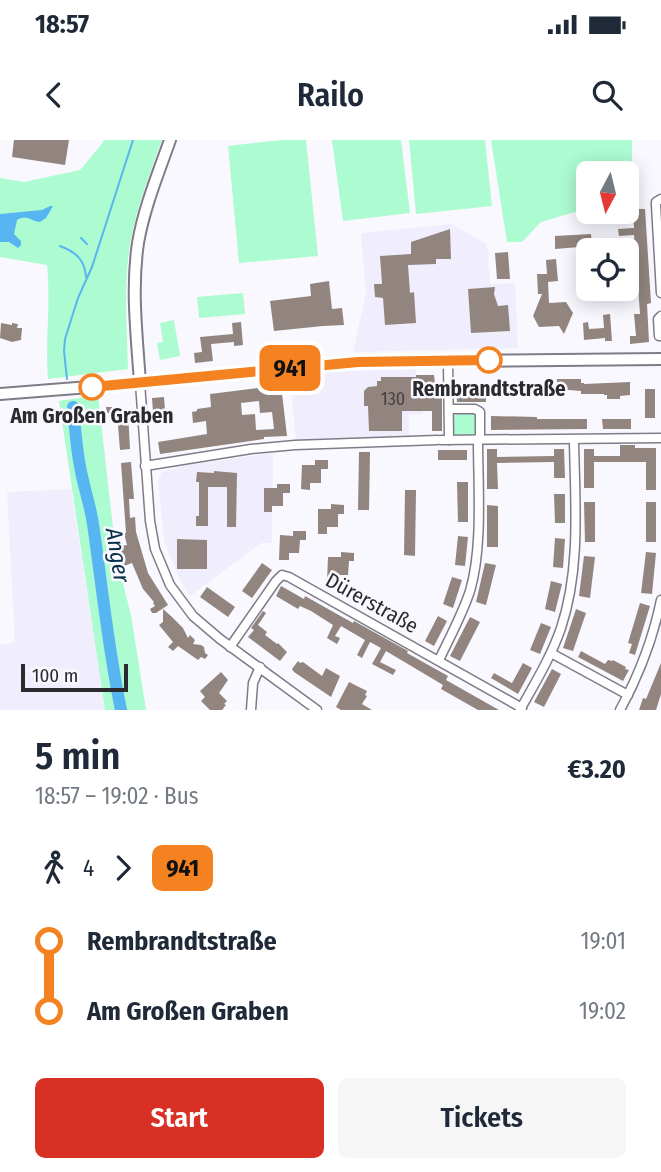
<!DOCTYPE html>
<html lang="en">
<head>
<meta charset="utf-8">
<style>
  body { margin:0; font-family:"Fira Sans Condensed",sans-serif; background:#f6f6f7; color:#1f2937; height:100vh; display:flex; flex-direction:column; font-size:26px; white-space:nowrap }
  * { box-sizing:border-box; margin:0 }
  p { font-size:23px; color:#747a83 }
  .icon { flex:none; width:38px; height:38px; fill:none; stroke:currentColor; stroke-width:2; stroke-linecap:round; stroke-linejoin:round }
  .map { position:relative; height:570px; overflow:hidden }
  .side { display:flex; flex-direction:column; background:#fff; flex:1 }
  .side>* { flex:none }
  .badge { padding:0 14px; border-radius:10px; font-size:24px; line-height:46px }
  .needle { width:46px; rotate:187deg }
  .controls { position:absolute; left:576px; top:21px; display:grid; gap:14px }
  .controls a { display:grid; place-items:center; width:63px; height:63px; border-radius:10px; background:#fff; box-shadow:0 4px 18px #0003; font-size:35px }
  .scale { position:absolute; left:21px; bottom:18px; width:107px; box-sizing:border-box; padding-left:7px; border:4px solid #2b2a2f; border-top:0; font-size:19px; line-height:24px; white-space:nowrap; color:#2b2a2f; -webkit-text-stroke:5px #f9f8fe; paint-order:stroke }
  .map>.badge { position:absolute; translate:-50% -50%; box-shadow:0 0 0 4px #fff }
  .legs { display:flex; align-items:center; gap:10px; height:77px; padding:0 35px; font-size:23px }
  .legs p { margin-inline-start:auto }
  .head { display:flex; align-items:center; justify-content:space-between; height:119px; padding:0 35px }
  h1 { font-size:38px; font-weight:600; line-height:52px }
  .action { display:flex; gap:14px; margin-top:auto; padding:14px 35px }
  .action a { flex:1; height:80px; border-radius:10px; background:#d93025; color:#fff; font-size:28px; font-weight:600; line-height:80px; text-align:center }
  .action a+a { background:#f6f6f7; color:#1f2937 }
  ul { padding:0 35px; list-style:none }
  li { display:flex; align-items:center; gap:24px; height:70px; font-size:26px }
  li i { display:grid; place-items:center; width:10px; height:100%; margin:0 9px; background:currentColor }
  li i::after { content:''; width:18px; height:18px; margin:-9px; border:5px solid; border-radius:50%; background:#fff }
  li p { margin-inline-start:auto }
  li:first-child i { background:linear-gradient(#0000 50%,currentColor 0) }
  li:last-child i { background:linear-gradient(currentColor 50%,#0000 0) }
  .status { display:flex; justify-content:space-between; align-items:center; height:49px; padding:0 35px; background:#fff; direction:ltr }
  .status svg { height:19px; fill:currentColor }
  header { display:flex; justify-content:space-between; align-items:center; height:91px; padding:0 35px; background:#fff; font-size:32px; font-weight:600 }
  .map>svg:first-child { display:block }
  .built { fill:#f0edfd }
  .green { fill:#adfbd1 }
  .water { fill:#57b6f1 }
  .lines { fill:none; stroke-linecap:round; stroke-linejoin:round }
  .stream { stroke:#57b6f1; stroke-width:2 }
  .river { stroke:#57b6f1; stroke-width:12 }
  .building { fill:#92857f; fill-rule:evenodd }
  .street-casing { stroke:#7f7c88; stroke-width:11 }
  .secondary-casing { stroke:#7f7c88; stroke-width:14 }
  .street { stroke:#fff; stroke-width:8 }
  .secondary { stroke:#fff; stroke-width:10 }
  .line-1-casing { stroke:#fff; stroke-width:16 }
  .line-1 { stroke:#f58220; stroke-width:10 }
  .stop-1-dot { fill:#fff; stroke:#f58220; stroke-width:3.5 }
  .labels { text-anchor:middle; stroke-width:5; stroke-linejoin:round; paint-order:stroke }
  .number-label { font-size:18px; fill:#454143 }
  .stop-label { font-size:21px; font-weight:bold; fill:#2b2a2f; stroke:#f9f8fe }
  .street-label { font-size:21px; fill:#2b2a2f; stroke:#f9f8fe }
  .water-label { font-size:23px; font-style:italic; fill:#053048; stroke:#f9f8fe }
</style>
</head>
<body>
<div class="status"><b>18:57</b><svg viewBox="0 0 49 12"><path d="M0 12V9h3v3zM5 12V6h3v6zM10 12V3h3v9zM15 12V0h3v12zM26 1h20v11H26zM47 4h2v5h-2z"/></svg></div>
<header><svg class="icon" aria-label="back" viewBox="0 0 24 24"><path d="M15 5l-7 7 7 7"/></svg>Railo<svg class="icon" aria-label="search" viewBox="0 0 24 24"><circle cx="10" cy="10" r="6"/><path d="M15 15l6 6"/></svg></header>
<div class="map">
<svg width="661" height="570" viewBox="0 0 661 570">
  <rect width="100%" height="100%" fill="#f9f8fe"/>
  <g class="built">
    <path d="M451,84L487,104L490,144L515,143L518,208L353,212L366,153L361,93Z"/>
    <path d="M416,229V241L422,250L423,274H409V298L296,302L290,235L348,231Z"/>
    <path d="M273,313L272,403H261L190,456L179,438L164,401L158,340L162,332L182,326Z"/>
    <path d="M71,349L105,570H0V504L15,503L7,352Z"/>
  </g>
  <g class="green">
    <path d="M102,0H162C150,32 138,65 131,99C123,141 127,186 128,229L48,239C45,201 51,163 47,125L0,117V38L24,42L80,30L104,1Z"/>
    <path d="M281,0H306L318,116L239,123L228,6Z"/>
    <path d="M332,0H401L410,73L343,81Z"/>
    <path d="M409,0H485L492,66L416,74Z"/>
    <path d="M491,0H632V56L627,58L626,33H588V68L541,82L522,102H507Z"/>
    <path d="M243,153L245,174L199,178L197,157Z"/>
    <path d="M174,180L180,216L160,220L157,203L163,202L160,183Z"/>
    <path d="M98,255L116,415L131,475L146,570H105L59,261Z"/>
    <path d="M459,272L474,273L477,275L476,295L474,297L454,296C450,288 451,276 459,272Z"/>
  </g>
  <path class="water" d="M50,66H53L46,78L40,82C29,81 28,74 17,80L14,94L21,101V105L18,108L9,102H0V74L42,70Z"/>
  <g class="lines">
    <g class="stream">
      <path d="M81,98L87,104"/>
      <path d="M60,106C76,112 85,120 86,137"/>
      <path d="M67,239L64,211L65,199L78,158L92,127L133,0"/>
    </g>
    <path class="river" d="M73,267C75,286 76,306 80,326C83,345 90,364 93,384C102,446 108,508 121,570"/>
  </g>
  <g class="building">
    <path d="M14,0H69L65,25L12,17Z"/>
    <path d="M636,69H645L651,163L647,164L649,202L630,204V196H636L634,174H640L638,146L626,147V140L637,139L634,95L619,96L618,89L634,88L633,70Z"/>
    <path d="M450,89L451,119H436V124L408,125L410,153L414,152L416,183L385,185L383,158L375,157L374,144H382L380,116L411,114V102Z"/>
    <path d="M591,94L592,106L555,109V96Z"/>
    <path d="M508,112L510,139H497L495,113Z"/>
    <path d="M556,119L558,141L548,142L549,163L566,162L573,173L564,194L559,186L539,187L533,176L542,154H538L537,134H547L546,120Z"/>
    <path d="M329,141L332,169L342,168L344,185L323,186L274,191L270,161L311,156L310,144Z"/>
    <path d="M495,147L494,154L498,166L508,165L510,191L471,193L468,149Z"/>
    <path d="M610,174L612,201H605V198L584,200L583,183L588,182L589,189L604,188L603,175Z"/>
    <path d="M241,182L243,205L234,206V202L211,204L213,221L195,223L194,213L202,212L200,197L233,194L232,183Z"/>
    <path d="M1,183L12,185V183L18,184L17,188H22L21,200L12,202L0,198Z"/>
    <path d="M416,235H434L436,251H442V291H432V271H402V291H369L368,266H364V251L368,247L377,246V241H381V237H416Z"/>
    <path d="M557,239H581V243H584V244L630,242V255L620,256V259H607V255H604V254H581V251L557,249Z"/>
    <path d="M281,245L287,296L264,297V299L160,314L158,302L207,294L206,281L193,283L192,272L197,271V269L211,267L210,254ZM259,261L260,273L272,272L274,289L256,290L255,274L242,275L241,263Z"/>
    <rect x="645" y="249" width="10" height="29"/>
    <path d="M456,251H486V262H457Z"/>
    <path d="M164,257L166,284L154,285L152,258Z"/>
    <path d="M106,267H118L119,272H128L130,309L120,310L117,273H107Z"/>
    <path d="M491,276L537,277V279H587V289L491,290Z"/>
    <path d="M602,279H631V289H603Z"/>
    <path d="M620,305H635V308H656V350H646V322H594V348H584V309H594V316H620Z"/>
    <path d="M487,309H497V317L554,316V309H564L565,338H554V322L497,323L498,349H487Z"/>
    <rect x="438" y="310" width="29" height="10"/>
    <path d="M359,312H370L369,370H358Z"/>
    <path d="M315,320H328V329H321V343H310V350L301,349L302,325H315Z"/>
    <path d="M131,322L134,359H129L130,378L135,377L136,392L148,433L168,465L156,473H152L150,469L155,466L153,463L154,462L143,449L132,423L119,428L116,415V407L127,405L124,393H126L121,323Z"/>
    <path d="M214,331L237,333L236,387H227V347H208V386H196V376H199V342H196L197,332L214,333Z"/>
    <path d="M457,342H468V382H458Z"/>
    <path d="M277,344H290V353H283V366H272V372H264V348H277Z"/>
    <path d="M405,350H416L415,416L404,415Z"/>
    <path d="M554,354H565V383H555Z"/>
    <path d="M584,362H595V402H585Z"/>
    <rect x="646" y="362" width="10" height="40"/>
    <path d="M331,364L344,365V374H338V387H327V394H318V369H331Z"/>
    <path d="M487,365L498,366V407H487Z"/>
    <path d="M293,391H306V400H300L299,413H289V420H279L280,395L293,396Z"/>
    <path d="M458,396L468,397L465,426L455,425Z"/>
    <path d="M555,398L565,399L563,428L553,427Z"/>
    <path d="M177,399L207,400V429H177Z"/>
    <path d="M341,412L354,413V421H349L348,435H336V442H327L328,417H341Z"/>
    <path d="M646,412L656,413L652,454L641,453Z"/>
    <path d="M584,416L595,417L590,458L579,456Z"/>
    <path d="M262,423L272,430L252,458L242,451Z"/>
    <path d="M485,423L496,425L486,465L476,462Z"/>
    <path d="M452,437L462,440L453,468L443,464Z"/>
    <path d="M551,441L562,444L555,472L545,469Z"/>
    <path d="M281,446L304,459L305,456L353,483L354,481L408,511L407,513L448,536L446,540L499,570H478L441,549L443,545L386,511L380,522L396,530L393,535L372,524L381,508L370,502L362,518L357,515L365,500L341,486L335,496L340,498L337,504L327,498L333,485L311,471L300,466L298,469L276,456Z"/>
    <path d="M207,447L235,467L228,477L200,457Z"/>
    <path d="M640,463L650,466L635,515L629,513L632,504L628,503Z"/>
    <path d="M163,469L172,477L183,488L188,498L190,495L195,500L193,504L201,505L204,507L205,513L208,515L205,519L201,517L198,520L178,506L173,511L168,507L173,502L159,485L163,482Z"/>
    <path d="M576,469L586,473L573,511L563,508Z"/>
    <path d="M263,471L266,473L258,485L267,492L265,495L277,504L278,503L287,512L280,521L248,497L254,490L251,488Z"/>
    <path d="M438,476L447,481L434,506L425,501Z"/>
    <path d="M470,477L480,482L460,521L450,516Z"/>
    <path d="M541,483L551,487L540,514L530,510Z"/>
    <path d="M581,511L605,524L608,520L612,521L613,520L626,527L625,529L629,530L623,541L578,517Z"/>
    <path d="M298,521L300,523L303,522L322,536L326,528L340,536L331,557L294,532L292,529Z"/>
    <path d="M523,523L532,528L518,554L491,538L494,533L512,543Z"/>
    <path d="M661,523V554L656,570H639L643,558L646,559Z"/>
    <path d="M552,529L561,534L544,567L534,562Z"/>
    <path d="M221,532L228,540L219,553L227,561L224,564L226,565L222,570H210L201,561L205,557L200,551Z"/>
    <path d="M349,542L367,551L365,555L367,556L362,564L372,570H341L336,567Z"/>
  </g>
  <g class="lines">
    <defs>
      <g id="street">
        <path d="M661,59L656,62V65L661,153"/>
        <path d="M661,176L658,179L659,196H661"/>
        <path d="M448,220L449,300"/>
        <path d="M140,243L150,381L155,409L170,445L193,476L220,499L317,570"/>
        <path d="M441,300L661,298"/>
        <path d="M145,326L251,309L295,305L437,300"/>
        <path d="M230,507L276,441L282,435L289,437L522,568"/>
        <path d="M551,513L628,555"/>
        <path d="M439,520C450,497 462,475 470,451C483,407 478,346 478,300L480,295V272L475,269H449"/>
        <path d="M251,570L253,543L260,527"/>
        <path d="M520,570C535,543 551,517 561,488C581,428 575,362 574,300"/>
        <path d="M620,570C639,535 653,499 661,460"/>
      </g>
      <g id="secondary">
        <path d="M140,243C137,197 131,150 138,103C144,68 158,34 170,0"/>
        <path d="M0,254L140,243L358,222L661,219"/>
      </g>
    </defs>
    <use href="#street" class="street-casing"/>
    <use href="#secondary" class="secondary-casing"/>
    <use href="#street" class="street"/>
    <use href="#secondary" class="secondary"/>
  </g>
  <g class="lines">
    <defs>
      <path id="line-1" d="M92,247L358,222L489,220"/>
    </defs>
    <use href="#line-1" class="line-1-casing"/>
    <use href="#line-1" class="line-1"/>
  </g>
  <g class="stop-1-dot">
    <circle cx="489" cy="220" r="12"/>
    <circle cx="92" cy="247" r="12"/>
  </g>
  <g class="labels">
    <g class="number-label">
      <text x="393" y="265">130</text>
    </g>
    <g class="stop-label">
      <text x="489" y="256">Rembrandtstraße</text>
      <text x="92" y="283">Am Großen Graben</text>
    </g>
    <g class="street-label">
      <text transform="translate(372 463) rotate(29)" y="7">Dürerstraße</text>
    </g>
    <g class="water-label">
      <text transform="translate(118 415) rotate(81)" y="8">Anger</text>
    </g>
  </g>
</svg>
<div class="controls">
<a><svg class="needle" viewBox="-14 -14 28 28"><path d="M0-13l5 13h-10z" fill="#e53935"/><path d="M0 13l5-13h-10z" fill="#747a83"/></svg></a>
<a><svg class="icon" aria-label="locate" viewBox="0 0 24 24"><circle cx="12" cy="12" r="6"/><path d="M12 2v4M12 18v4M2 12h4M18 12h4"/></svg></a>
</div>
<div class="scale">100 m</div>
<b class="badge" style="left:290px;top:228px;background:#f58220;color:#111">941</b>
</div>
<section class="side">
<div class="head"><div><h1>5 min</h1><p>18:57 – 19:02 · Bus</p></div><b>€3.20</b></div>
<div class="legs"><svg class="icon" aria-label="walk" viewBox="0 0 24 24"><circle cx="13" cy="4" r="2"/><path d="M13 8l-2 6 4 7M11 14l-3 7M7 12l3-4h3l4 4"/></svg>4<svg class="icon" aria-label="forward" viewBox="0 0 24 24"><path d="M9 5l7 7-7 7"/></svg><b class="badge" style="background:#f58220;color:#111">941</b></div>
<ul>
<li><i style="color:#f58220"></i><b>Rembrandtstraße</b><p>19:01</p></li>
<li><i style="color:#f58220"></i><b>Am Großen Graben</b><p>19:02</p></li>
</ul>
<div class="action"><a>Start</a><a>Tickets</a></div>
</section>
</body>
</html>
